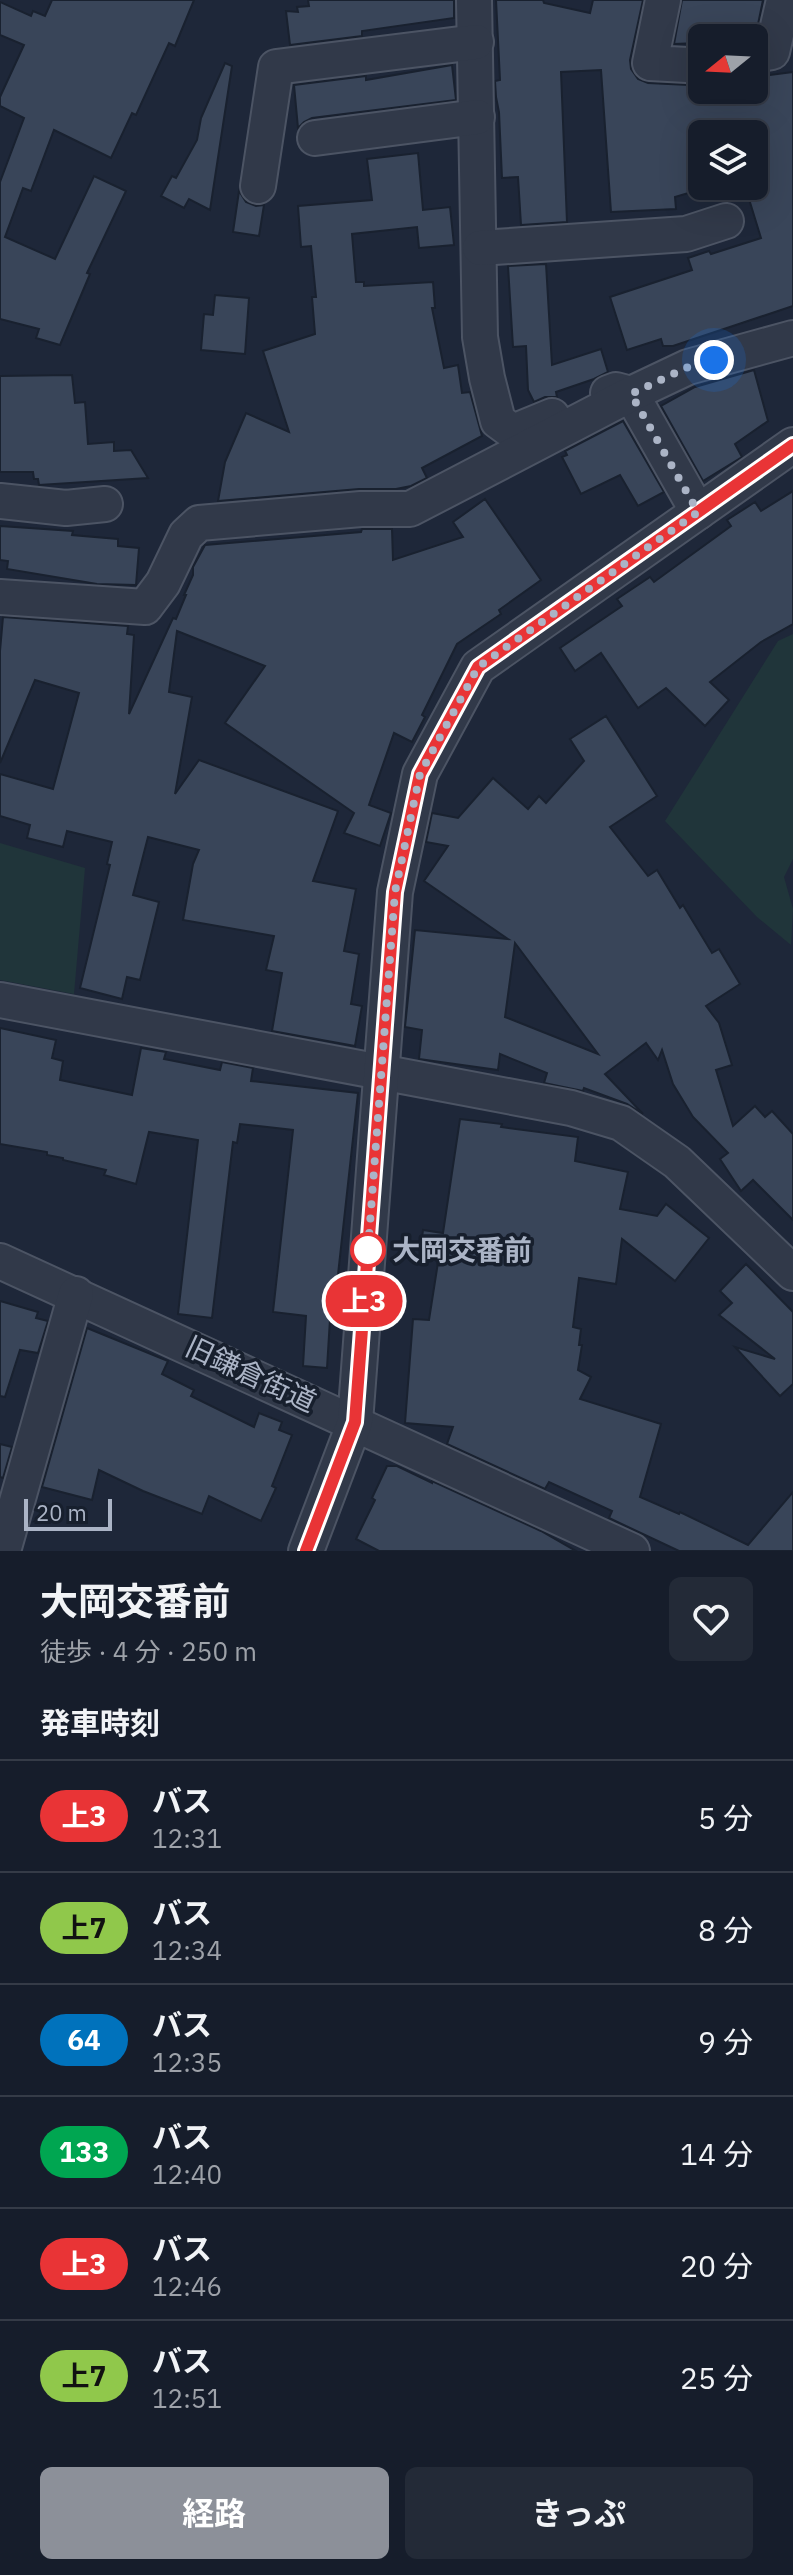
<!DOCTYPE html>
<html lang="ja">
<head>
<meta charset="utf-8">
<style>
  body { margin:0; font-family:"IBM Plex Sans","Noto Sans JP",sans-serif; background:#232a37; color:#f1f3f6; height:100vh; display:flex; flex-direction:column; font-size:30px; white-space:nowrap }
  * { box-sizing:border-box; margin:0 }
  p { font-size:26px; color:#9ea2a9 }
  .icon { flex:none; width:44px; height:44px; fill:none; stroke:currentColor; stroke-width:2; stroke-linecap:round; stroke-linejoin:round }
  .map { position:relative; height:1551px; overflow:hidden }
  .side { display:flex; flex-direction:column; background:#161d2b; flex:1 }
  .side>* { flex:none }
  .badge { padding:0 16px; border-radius:26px; font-size:28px; line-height:52px }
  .needle { width:52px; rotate:252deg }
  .controls { position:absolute; left:688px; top:24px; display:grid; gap:16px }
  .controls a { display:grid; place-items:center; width:80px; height:80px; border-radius:12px; background:#161d2b; box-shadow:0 8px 32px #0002,0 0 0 2px #353b47; font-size:40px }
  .scale { position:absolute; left:24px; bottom:20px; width:88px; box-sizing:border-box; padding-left:8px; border:4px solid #abb4c6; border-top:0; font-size:22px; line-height:28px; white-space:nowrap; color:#abb4c6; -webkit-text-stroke:6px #171f2d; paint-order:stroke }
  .you { position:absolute; width:40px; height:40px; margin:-20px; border:6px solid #fff; border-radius:50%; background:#1a73e8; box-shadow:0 0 0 12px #1a73e833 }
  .map>.badge { position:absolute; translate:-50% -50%; box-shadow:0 0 0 4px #fff }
  h2 { padding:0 40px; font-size:30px; line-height:72px }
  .round { display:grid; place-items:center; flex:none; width:84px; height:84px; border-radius:12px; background:#232a37 }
  .summary { display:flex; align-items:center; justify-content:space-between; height:136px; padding:0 40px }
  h1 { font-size:38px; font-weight:700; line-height:60px }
  .cta { display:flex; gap:16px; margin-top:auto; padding:16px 40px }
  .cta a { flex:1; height:92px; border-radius:12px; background:#8c9099; color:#fff; font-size:32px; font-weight:700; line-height:92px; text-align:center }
  .cta a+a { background:#232a37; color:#f1f3f6 }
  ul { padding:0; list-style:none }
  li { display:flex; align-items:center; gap:24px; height:112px; padding:0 40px; border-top:2px solid #353b47 }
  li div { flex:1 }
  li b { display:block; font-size:30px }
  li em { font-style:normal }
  li .badge { min-width:88px; font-weight:700; text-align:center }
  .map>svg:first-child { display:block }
  .green { fill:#20353a }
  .building { fill:#394559; stroke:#19212f; stroke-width:2; fill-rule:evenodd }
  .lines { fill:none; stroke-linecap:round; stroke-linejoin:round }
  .minor-casing { stroke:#4c5464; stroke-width:38 }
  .minor { stroke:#313949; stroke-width:34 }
  .line-casing { stroke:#fff; stroke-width:18 }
  .line { stroke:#e93436; stroke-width:12 }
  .walk { stroke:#abb4c6; stroke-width:8; stroke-dasharray:0 14.4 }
  .stop-dot { fill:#fff; stroke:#e93436; stroke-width:4 }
  .labels { text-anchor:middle; stroke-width:7; stroke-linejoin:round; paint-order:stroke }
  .stop-label { font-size:28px; font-weight:bold; fill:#abb4c6; stroke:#171f2d; text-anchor:start }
  .street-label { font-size:28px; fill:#abb4c6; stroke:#171f2d }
</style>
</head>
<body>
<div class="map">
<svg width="793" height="1551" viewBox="0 0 793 1551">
  <rect width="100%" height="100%" fill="#1e2739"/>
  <g class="green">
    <path d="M793,634V859L784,877L793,909L791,945L757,917L665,821L778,641Z"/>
    <path d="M0,843L85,868L74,994L0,980Z"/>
  </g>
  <g class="building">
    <path d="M52,0H194L175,46L169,43L136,115L132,113L111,158L54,130L31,191L23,188L5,237L55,259L94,176L126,191L87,273L90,274L60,345L36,338L39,329L0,319V182L24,118L0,106V97L24,45L0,35V2L31,16L33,11L45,16Z"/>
    <path d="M308,0H454V18L362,31V36L290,45L286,11L298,12L297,7L309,6Z"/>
    <path d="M496,0H543L544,3L590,13L593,0H643L630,60L631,69L638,79L648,83L689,85L688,87L702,85V90H754V77L793,72V306L673,346H663L661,339L627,350L610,297L692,270L688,258L709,251L711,254L761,238L745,186H754V134H702V189L675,197L676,209L611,212L601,70L561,72L567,222L521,225L518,177L502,178L499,112L496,97L495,81L500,80Z"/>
    <path d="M682,0H763L756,34L744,38H700L699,43L674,44Z"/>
    <path d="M225,63L232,66L210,210L189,199L184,208L161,196L172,176L176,178L197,140L201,118Z"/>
    <path d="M452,65L456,100L312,118L304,122L298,128L294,85L366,76V80Z"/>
    <path d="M418,153L423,210L450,207L454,245L419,248L417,227L352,234L356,282H364V286L433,282L435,308H432L444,368L458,365L462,393L470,392L482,436L422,468L427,478L411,486L396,489H359L218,501L225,462L246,413L289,432L263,351L315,334L312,297H316L311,246L301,247L298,206L372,200L367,159Z"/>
    <path d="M239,191L246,202L256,206L264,205L259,236L233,232Z"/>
    <path d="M546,264L552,365L601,349L608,372L594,379L556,392L557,397H545L534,402L528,390L526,346L513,347L508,266Z"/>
    <path d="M215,295L249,298L245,354L201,350L204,314L213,315Z"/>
    <path d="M754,370L768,421L735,444L742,457L703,481L661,406L695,387Z"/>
    <path d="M72,375L75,403L85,402L88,444L114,442V451L131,450L148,478L39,485L38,479H34L33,472H0V376Z"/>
    <path d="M623,421L664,492L638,506L620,475L581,494L562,457L567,455L565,451Z"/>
    <path d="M793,491V624L761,642L710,682L729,700L705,726L666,688L638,708L601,653L575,671L560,648L622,606L617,599L650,577L654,582L731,526L727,520L755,502L761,511Z"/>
    <path d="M485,499L541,580L499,610L501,614L457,644L422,715L425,717L412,742L394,733L369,805L391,813L380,846L344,833L354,813L225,723L265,666L177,631L169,692L192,697L175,794L199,760L338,811L313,881L356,889L344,951L359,954L351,1004L362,1006L355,1046L272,1031L282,973L266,970L274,936L183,920L193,864L199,850L148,837L133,895L159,902L140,980L127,977L122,999L80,988L110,865L107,864L112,842L67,831L63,847L27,838L30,825L0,816V774L53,789L79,693L35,680L0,763V651L3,617L128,626L127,634L134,635L129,714L173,618L176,619L186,595H184L193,575V567L205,545L361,532L362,529H392L393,560L463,537L453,522Z"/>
    <path d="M0,526L73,531L72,535L118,539V546L139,548L136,585L97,584L7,569L8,561L0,560Z"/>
    <path d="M606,716L657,796L610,827L648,876L657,870L680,908L683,905L712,953L719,949L740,984L706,1006L719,1023L732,1065L716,1070L733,1126L755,1106L765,1117L772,1111L793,1134V1220L753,1180L741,1191L720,1159L728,1153L693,1117L673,1084L662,1050L658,1060L646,1043L605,1074L643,1114L627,1104L584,1088L583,1091L544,1083L547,1073L500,1054L498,1070L419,1059L422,1030L405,1027L415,930L508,939L424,881L448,846L426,842L432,813L458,818L493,778L528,809L539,796L546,803L584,761L570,739ZM515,943L598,1054L505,1017Z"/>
    <path d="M0,1028L56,1040L52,1058L63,1061L60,1080L132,1095L141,1048L166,1052L164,1059L220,1070L222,1062L253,1068L251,1081L358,1093L333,1320L330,1319L327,1368L303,1366L306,1316L273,1312L293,1130L240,1124L237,1143L233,1142L212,1318L178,1314L198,1140L149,1132L136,1184L104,1175L106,1170L63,1160V1158L47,1155V1152L0,1144Z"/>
    <path d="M460,1119L502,1124L501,1127L578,1137L575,1161L628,1172L620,1209L657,1216L666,1204L709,1238L675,1281L622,1239L616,1284L579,1278L573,1327L581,1329L579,1345H582L578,1370L591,1377L580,1399L661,1424L640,1497L679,1514L680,1512L748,1545L793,1492V1551H679L609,1518L612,1511L549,1482L545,1489L447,1444L453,1427L405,1423L413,1319L429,1320L439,1256L420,1254L423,1230L443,1233Z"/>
    <path d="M746,1264L793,1312V1384L780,1396L735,1347L775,1359L719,1315L732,1303L720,1291Z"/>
    <path d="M0,1301L38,1312L36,1318L48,1321L38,1353L20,1350L5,1397L0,1396Z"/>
    <path d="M87,1328L168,1361L162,1374L194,1390L191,1396L254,1427L259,1413L282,1422L279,1430L292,1435L272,1486L276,1488L261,1521L209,1496L202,1514L143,1491L99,1470L92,1500L42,1487Z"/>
    <path d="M0,1444L12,1447L3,1478L0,1477Z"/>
    <path d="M387,1466H397L432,1483V1481L541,1531L576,1551H379L356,1539L375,1500L372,1498Z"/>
  </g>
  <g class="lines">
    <defs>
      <g id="minor">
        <path d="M474,0L480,337L487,378L498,421L513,432L552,416"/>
        <path d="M663,0L650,63L687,65L702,63"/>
        <path d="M754,55L772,52L784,0"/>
        <path d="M315,138L477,117"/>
        <path d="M258,186L276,67L476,42"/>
        <path d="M480,248L686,234L726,221"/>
        <path d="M608,393L616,390L631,394L698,512"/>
        <path d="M0,501L66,508L105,504"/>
        <path d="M0,597L145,607L163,583L186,535L199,523L361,509H410L631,394L688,367L793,338"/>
        <path d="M0,1000L571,1108L621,1123L677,1162L793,1273"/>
        <path d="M0,1261L632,1551"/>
        <path d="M3,1551L76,1294"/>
        <path d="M306,1551L355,1422L395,892L420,774L478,667L793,445"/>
      </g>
    </defs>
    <use href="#minor" class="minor-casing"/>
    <use href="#minor" class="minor"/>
  </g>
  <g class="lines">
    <defs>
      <path id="line" d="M306,1551L355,1422L395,892L420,774L478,667L793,445"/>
    </defs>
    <use href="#line" class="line-casing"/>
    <use href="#line" class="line"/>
    <path class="walk" d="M368,1250L367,1263L395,892L420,774L478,667L698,512L631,394L688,367L714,360"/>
  </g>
  <circle class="stop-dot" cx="368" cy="1250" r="16"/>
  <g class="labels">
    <g class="stop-label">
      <text x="392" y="1260">大岡交番前</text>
    </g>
    <g class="street-label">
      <text transform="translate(251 1374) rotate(25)" y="10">旧鎌倉街道</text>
    </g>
  </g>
</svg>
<div class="controls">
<a><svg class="needle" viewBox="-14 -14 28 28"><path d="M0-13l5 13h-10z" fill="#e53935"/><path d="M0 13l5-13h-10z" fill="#9ea2a9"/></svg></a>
<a><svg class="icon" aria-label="layers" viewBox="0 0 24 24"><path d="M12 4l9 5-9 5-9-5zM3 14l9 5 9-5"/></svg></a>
</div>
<div class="scale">20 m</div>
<div class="you" style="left:714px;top:360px"></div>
<b class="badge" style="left:364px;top:1301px;background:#e93436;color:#fff">上3</b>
</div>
<section class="side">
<div class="summary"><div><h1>大岡交番前</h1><p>徒歩 · 4 分 · 250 m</p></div><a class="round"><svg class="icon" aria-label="heart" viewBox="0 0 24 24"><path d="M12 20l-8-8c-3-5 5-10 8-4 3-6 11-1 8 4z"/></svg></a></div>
<h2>発車時刻</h2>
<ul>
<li><span class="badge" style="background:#e93436;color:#fff">上3</span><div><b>バス</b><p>12:31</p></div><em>5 分</em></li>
<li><span class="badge" style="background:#90c84b;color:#111">上7</span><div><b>バス</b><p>12:34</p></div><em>8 分</em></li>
<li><span class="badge" style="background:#0072bc;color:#fff">64</span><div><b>バス</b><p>12:35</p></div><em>9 分</em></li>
<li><span class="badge" style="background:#00a651;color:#fff">133</span><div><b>バス</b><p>12:40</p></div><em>14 分</em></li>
<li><span class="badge" style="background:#e93436;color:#fff">上3</span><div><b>バス</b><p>12:46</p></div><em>20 分</em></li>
<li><span class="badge" style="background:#90c84b;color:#111">上7</span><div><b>バス</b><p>12:51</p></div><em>25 分</em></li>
</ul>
<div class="cta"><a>経路</a><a>きっぷ</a></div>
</section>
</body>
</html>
